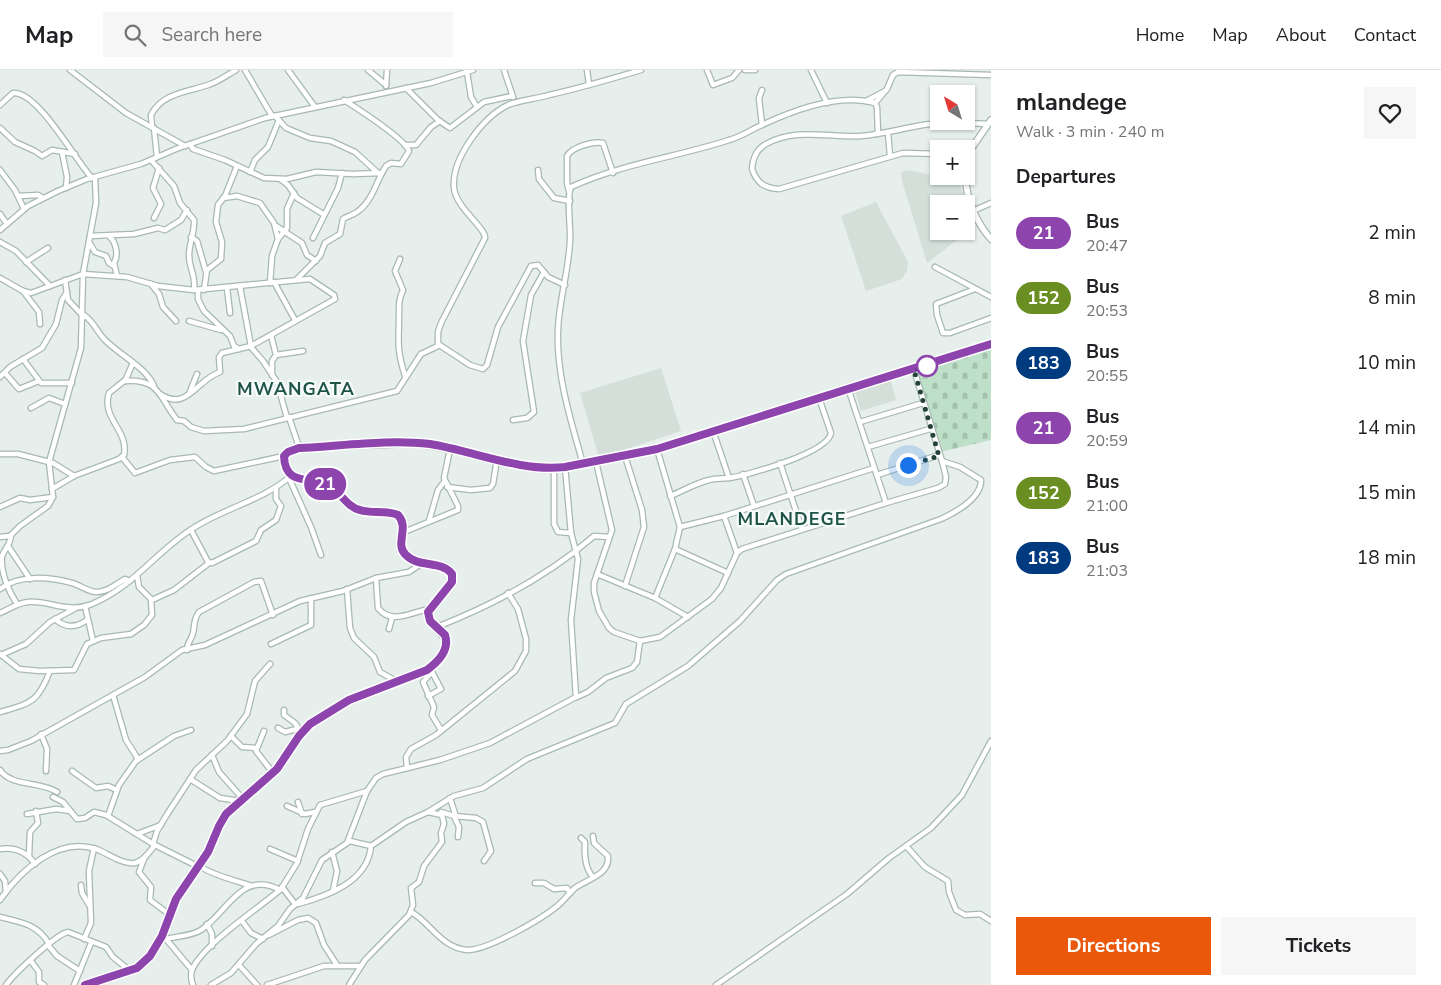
<!DOCTYPE html>
<html lang="en">
<head>
<meta charset="utf-8">
<style>
  body { margin:0; font-family:"Nunito Sans",sans-serif; background:#f6f6f6; color:#202124; height:100vh; display:flex; flex-direction:column; font-size:19px; white-space:nowrap }
  * { box-sizing:border-box; margin:0 }
  p { font-size:16px; color:#757577 }
  .icon { flex:none; width:28px; height:28px; fill:none; stroke:currentColor; stroke-width:2; stroke-linecap:round; stroke-linejoin:round }
  .map { position:relative; flex:1; overflow:hidden }
  .drawer { display:flex; flex-direction:column; background:#fff; width:450px }
  .drawer>* { flex:none }
  .badge { padding:0 10px; border-radius:16px; font-size:18px; line-height:32px }
  .needle { width:32px; rotate:322deg }
  .tools { position:absolute; left:930px; top:15px; display:grid; gap:10px }
  .tools a { display:grid; place-items:center; width:45px; height:45px; border-radius:0px; background:#fff; box-shadow:0 1px 4px #0004; font-size:25px }
  .you { position:absolute; width:25px; height:25px; margin:-12px; border:4px solid #fff; border-radius:50%; background:#1a73e8; box-shadow:0 0 0 8px #1a73e833 }
  .map>.badge { position:absolute; translate:-50% -50%; box-shadow:0 0 0 2px #fff }
  h2 { padding:0 25px; font-size:19px; line-height:45px }
  .round { display:grid; place-items:center; flex:none; width:52px; height:52px; border-radius:0px; background:#f6f6f6 }
  .summary { display:flex; align-items:center; justify-content:space-between; height:85px; padding:0 25px }
  h1 { font-size:24px; font-weight:700; line-height:38px }
  .cta { display:flex; gap:10px; margin-top:auto; padding:10px 25px }
  .cta a { flex:1; height:58px; border-radius:0px; background:#ea580c; color:#fff; font-size:20px; font-weight:700; line-height:58px; text-align:center }
  .cta a+a { background:#f6f6f6; color:#202124 }
  ul { padding:0; list-style:none }
  li { display:flex; align-items:center; gap:15px; height:65px; padding:0 25px }
  li div { flex:1 }
  li b { display:block; font-size:19px }
  li em { font-style:normal }
  li .badge { min-width:55px; font-weight:700; text-align:center }
  header { display:flex; align-items:center; gap:30px; box-sizing:border-box; height:70px; padding:0 25px; background:#fff; border-bottom:1px solid #e0e0e0 }
  header strong { font-size:24px }
  nav { display:flex; gap:28px; margin-inline-start:auto; font-size:18px }
  .search { width:350px; height:45px; background:#f6f6f6; display:flex; align-items:center; gap:12px; box-sizing:border-box; padding:0 18px; border-radius:0px; color:#757577; font-size:19px }
  main { display:flex; flex:1; min-height:0 }
  .map>svg:first-child { display:block }
  .built { fill:#d4dfda; fill-rule:evenodd }
  .cemetery { fill:url(#cemetery-stones) }
  .lines { fill:none; stroke-linecap:round; stroke-linejoin:round }
  .minor-casing { stroke:#a8b8b2; stroke-width:7 }
  .tertiary-casing { stroke:#a8b8b2; stroke-width:8 }
  .secondary-casing { stroke:#a4bbb3; stroke-width:9 }
  .minor { stroke:#fff; stroke-width:4.5 }
  .tertiary { stroke:#fff; stroke-width:5.5 }
  .secondary { stroke:#fff; stroke-width:6 }
  .line-casing { stroke:#fff; stroke-width:11 }
  .line { stroke:#8e44ad; stroke-width:8 }
  .walk { stroke:#24423a; stroke-width:5; stroke-dasharray:0 9 }
  .stop-dot { fill:#fff; stroke:#8e44ad; stroke-width:2.5 }
  .labels { text-anchor:middle; stroke-width:4.5; stroke-linejoin:round; paint-order:stroke }
  .district-label { font-size:18px; font-weight:bold; letter-spacing:1px; fill:#1f5548; stroke:#f7fbf9 }
</style>
</head>
<body>
<header>
<strong>Map</strong>
<div class="search"><svg class="icon" aria-label="search" viewBox="0 0 24 24"><circle cx="10" cy="10" r="6"/><path d="M15 15l6 6"/></svg>Search here</div>
<nav><a>Home</a><a>Map</a><a>About</a><a>Contact</a></nav>
</header>
<main>
<div class="map">
<svg width="991" height="915" viewBox="0 0 991 915">
  <defs>
    <pattern id="cemetery-stones" width="16" height="16" patternUnits="userSpaceOnUse" patternTransform="scale(1.25)"><rect width="16" height="16" fill="#bfe0c8"/><path d="M2 7V4a2 2 0 0 1 4 0v3zM10 15v-3a2 2 0 0 1 4 0v3z" fill="#a4c1ad"/></pattern>
  </defs>
  <rect width="100%" height="100%" fill="#e6efeb"/>
  <g class="built">
    <path d="M909,100L959,112L975,156L927,193L902,111L901,102ZM939,134H966V161H939Z"/>
    <path d="M876,132L908,192L907,201L902,209L866,221L841,146Z"/>
    <path d="M661,298L681,361L599,388L580,323Z"/>
    <path d="M889,304L896,330L861,341L853,316Z"/>
  </g>
  <path class="cemetery" d="M991,276V370L940,382L914,297Z"/>
  <g class="lines">
    <defs>
      <g id="minor">
        <path d="M70,0L126,43L185,76"/>
        <path d="M245,0L272,46"/>
        <path d="M288,0L315,37"/>
        <path d="M368,0L386,15"/>
        <path d="M504,0L513,27"/>
        <path d="M587,0L589,15"/>
        <path d="M707,0L713,15L732,8L739,0"/>
        <path d="M745,0H755"/>
        <path d="M811,0L827,33"/>
        <path d="M467,2L471,27L477,37"/>
        <path d="M386,16L387,0"/>
        <path d="M406,18L438,50L450,58L484,32L512,26"/>
        <path d="M762,20L759,28L762,55"/>
        <path d="M866,31L885,21"/>
        <path d="M875,33L887,19L893,5L898,2L991,5"/>
        <path d="M0,35L13,23C38,21 75,90 92,108"/>
        <path d="M275,46L286,58L310,68L331,71L355,82L378,103"/>
        <path d="M152,57L151,45C162,23 187,22 208,15C218,12 227,5 236,0"/>
        <path d="M0,58L15,72L35,81L42,86L52,80L75,84"/>
        <path d="M154,58L157,87"/>
        <path d="M888,63L890,86"/>
        <path d="M190,74L193,79L225,90L264,108L287,109L316,102L353,104L382,103"/>
        <path d="M405,75H416L431,57L440,51"/>
        <path d="M62,82L67,107L66,118"/>
        <path d="M939,84L903,83L779,119C764,118 757,113 752,99C753,88 756,80 766,74C796,57 830,68 861,66C885,64 907,57 930,54C949,51 968,53 987,54"/>
        <path d="M151,90L174,116L180,133L194,150C195,161 189,174 189,185C189,201 196,202 194,220"/>
        <path d="M0,100L15,120L24,139"/>
        <path d="M538,100L539,109L554,128L570,131"/>
        <path d="M250,102L255,90L268,77L279,50"/>
        <path d="M280,109L288,115L297,128L323,144"/>
        <path d="M569,121L567,113V86C572,77 593,71 603,73L613,103"/>
        <path d="M19,126L38,125L43,128"/>
        <path d="M223,128L237,126L260,133L274,153L278,169L272,186L270,213"/>
        <path d="M0,144L7,154"/>
        <path d="M966,144L991,133"/>
        <path d="M154,148L161,134L153,118L159,98"/>
        <path d="M276,156L302,173L307,185L316,191"/>
        <path d="M0,160L28,136L58,121L87,109L141,94L176,79L265,48L431,13L473,0"/>
        <path d="M90,166L134,164L158,158L165,160L181,150L187,140"/>
        <path d="M109,166C116,172 119,185 114,193L117,206"/>
        <path d="M191,167L197,171L206,202"/>
        <path d="M313,168L338,118L342,103"/>
        <path d="M278,169L287,158V139L294,123"/>
        <path d="M0,172L16,181L50,216"/>
        <path d="M89,172L95,182L106,186L109,193L114,196"/>
        <path d="M400,189L395,201L403,220C399,229 399,233 399,243C399,272 396,277 405,306"/>
        <path d="M26,192L48,178"/>
        <path d="M935,197L991,227"/>
        <path d="M0,208L23,221L31,223L83,204L127,207L158,216L194,220L310,209L334,225L335,229L251,276L222,283L219,287L220,302C196,310 187,342 160,324"/>
        <path d="M65,210L68,230L84,247"/>
        <path d="M296,210L320,186L325,173L340,164L343,149C348,146 353,145 357,142C373,131 376,111 386,96L391,93L401,94L409,81C404,68 358,39 344,30"/>
        <path d="M274,212L295,250"/>
        <path d="M151,214L159,224L163,237L176,251"/>
        <path d="M240,217L251,276"/>
        <path d="M227,218L230,243"/>
        <path d="M975,219L936,234L937,245L943,263H950L991,248"/>
        <path d="M198,220V229L204,241L230,266L234,276L239,279"/>
        <path d="M204,220L207,200L221,189L222,172L216,152L218,135L225,126L237,96"/>
        <path d="M23,221L39,242L40,254"/>
        <path d="M84,245C94,252 96,260 104,269C118,284 146,297 154,316"/>
        <path d="M189,251L221,260"/>
        <path d="M271,265L276,285L272,291V305"/>
        <path d="M438,274L470,295L483,299L487,295L498,257L531,196L538,195L548,207L565,215"/>
        <path d="M250,276L263,291L277,312L287,348"/>
        <path d="M276,285L303,281"/>
        <path d="M23,289L41,313H72"/>
        <path d="M5,303L19,319L39,311"/>
        <path d="M0,307L10,297L42,278L56,254L62,230L67,222"/>
        <path d="M125,311L133,293"/>
        <path d="M848,318L886,433"/>
        <path d="M189,324L197,304"/>
        <path d="M31,338L49,328L65,334"/>
        <path d="M289,347L299,377"/>
        <path d="M513,350L527,348L534,342L523,271L531,225L544,202"/>
        <path d="M860,352L923,333"/>
        <path d="M713,361L729,408"/>
        <path d="M868,377L930,359"/>
        <path d="M0,384H18L53,393L74,406"/>
        <path d="M122,387L135,403L170,390L195,387L206,397L214,401L284,386"/>
        <path d="M596,392L612,460L594,513V522L599,541L609,558L614,562L640,571L660,567L712,529L721,518L737,483L742,479L886,433L938,418L945,414L946,407L942,391L914,300"/>
        <path d="M780,393L802,459"/>
        <path d="M583,394C571,351 556,305 558,260C559,230 569,200 570,170C571,157 566,128 571,117C621,94 677,87 729,70C741,67 752,59 764,54C796,39 840,23 875,33L877,37L878,64"/>
        <path d="M554,399V454L558,462L571,463"/>
        <path d="M743,404L754,436"/>
        <path d="M877,405L939,385"/>
        <path d="M289,408L311,457L321,485"/>
        <path d="M447,417L471,420L490,418L493,414L497,389"/>
        <path d="M52,419L74,406L119,389L124,385C129,360 101,349 109,323L124,311C160,308 159,327 177,350L184,351L191,357L204,361L244,359L397,321L421,284L438,276V262L441,253L485,168C486,158 456,138 454,118C451,89 483,47 508,35C520,30 536,29 549,25C580,18 611,9 641,0"/>
        <path d="M670,426C683,421 696,413 709,410C716,408 722,409 729,408C748,405 828,383 831,363L819,328"/>
        <path d="M0,437L20,428L30,430L53,427"/>
        <path d="M724,446L737,483"/>
        <path d="M429,451L438,420L444,412"/>
        <path d="M680,457L724,446L874,398"/>
        <path d="M191,460L208,492L212,493L256,471L261,460L276,450L281,436L276,429V418"/>
        <path d="M404,462L458,440V436L444,408L450,379"/>
        <path d="M11,465C11,474 5,478 2,486C0,502 9,522 17,534"/>
        <path d="M0,467L10,466L20,456L48,436L53,427L49,392L81,278L83,204L96,133L95,107"/>
        <path d="M8,476L30,509"/>
        <path d="M675,479L728,503"/>
        <path d="M597,504L655,528L688,547"/>
        <path d="M376,508L378,538C392,556 412,541 430,539"/>
        <path d="M625,516L644,457L642,440L625,386"/>
        <path d="M0,519C19,504 50,507 72,513C80,515 88,522 97,522C108,522 116,514 125,509L130,511"/>
        <path d="M347,519L350,558L354,568L374,587L380,602L396,611"/>
        <path d="M655,528L675,479L680,457L657,379"/>
        <path d="M152,530L174,520L209,493"/>
        <path d="M85,536L93,571"/>
        <path d="M0,543C10,539 17,533 28,532C50,530 67,544 92,534C134,517 158,479 195,457C227,437 264,430 292,405"/>
        <path d="M55,549C65,558 76,558 87,550"/>
        <path d="M437,557C493,535 549,505 594,466L609,467"/>
        <path d="M389,559L392,548"/>
        <path d="M271,574L311,555V528"/>
        <path d="M187,580C187,571 192,570 193,563C195,555 193,550 199,542L254,512L261,511L273,545"/>
        <path d="M0,584L19,599L40,601L74,600L87,574L101,568L131,564L144,555L152,545L151,529L139,517L137,505"/>
        <path d="M1,585L26,574L50,552L76,538"/>
        <path d="M431,603L423,612L434,637L432,645L441,660"/>
        <path d="M113,625L126,670L138,689"/>
        <path d="M428,626L441,619L432,602"/>
        <path d="M577,627L588,622L606,608L632,598L637,592L640,571"/>
        <path d="M284,640V645L295,653L301,663"/>
        <path d="M0,642C32,633 38,632 50,601"/>
        <path d="M278,658L285,662L297,659"/>
        <path d="M264,661L256,681L273,703"/>
        <path d="M41,664L47,679L46,701"/>
        <path d="M231,666L242,677L256,678"/>
        <path d="M0,681L8,680L31,671L145,607L182,580L205,575L300,531L343,521L376,508L409,502L422,493"/>
        <path d="M212,685L219,702L243,729"/>
        <path d="M407,698L406,687L411,679L436,665L515,601L526,581V569L518,539L508,523"/>
        <path d="M0,700C11,717 41,711 57,722"/>
        <path d="M72,701L96,718L108,716L117,720"/>
        <path d="M190,709L220,728L240,731"/>
        <path d="M53,727L63,732L77,749L85,748L94,742L106,745L153,774L199,797"/>
        <path d="M450,728L456,747"/>
        <path d="M298,732L302,744"/>
        <path d="M287,736L305,744L315,742"/>
        <path d="M441,742L454,746L459,757L458,767"/>
        <path d="M27,744L56,739L70,741"/>
        <path d="M108,746L119,715L136,691L174,666L191,660"/>
        <path d="M454,746L476,748L483,752L491,781L484,791"/>
        <path d="M137,764L161,755"/>
        <path d="M581,768L585,772C584,783 585,799 593,807"/>
        <path d="M347,773L367,721"/>
        <path d="M153,774L157,761L166,746L196,700L227,671L247,644L255,611L270,594"/>
        <path d="M906,776L925,797L948,811L949,822L956,840L965,845L980,844L991,851"/>
        <path d="M0,779C14,777 26,781 35,794"/>
        <path d="M270,779L298,791"/>
        <path d="M332,782L337,801L333,821"/>
        <path d="M29,786L30,762L38,753L36,741"/>
        <path d="M144,789L139,802L151,817L150,830L170,845"/>
        <path d="M200,796C209,804 237,811 249,815"/>
        <path d="M0,804L5,811L6,822"/>
        <path d="M535,813H544L554,819L567,818L570,823"/>
        <path d="M81,815L82,823L89,835"/>
        <path d="M282,817L295,834"/>
        <path d="M0,830C20,801 58,766 96,779C107,783 123,795 135,793C144,791 150,781 155,775"/>
        <path d="M298,834C327,826 368,812 371,776"/>
        <path d="M411,842C429,851 441,878 467,880C486,881 540,850 556,837C563,832 568,824 575,818C587,809 610,805 608,786L594,773L593,766"/>
        <path d="M0,847C20,852 38,854 49,874"/>
        <path d="M242,851L251,863L263,869"/>
        <path d="M207,854L212,864V876"/>
        <path d="M269,865L298,850L308,848L316,853L324,875L337,895"/>
        <path d="M84,869L91,853L89,801L94,778"/>
        <path d="M166,869C177,866 192,866 201,860C228,842 242,799 280,820"/>
        <path d="M166,869L192,900"/>
        <path d="M48,875L57,886L80,901"/>
        <path d="M31,891L39,902V912L44,915"/>
        <path d="M239,895L257,915"/>
        <path d="M6,915C14,904 56,864 68,862L106,877L113,887L129,900"/>
        <path d="M74,915L91,873"/>
        <path d="M193,915C191,910 190,906 192,900C202,875 259,838 281,819L297,793L308,759L320,735L367,721L376,708L383,704L440,690L490,673L576,627L571,550L578,489L571,463L565,397"/>
        <path d="M211,915L231,903L256,874L278,856L290,839L303,828L322,790L350,771L371,776L406,752L428,742L454,726L483,718L527,689L615,653L626,634L688,596L740,551L777,510L786,504L941,449C956,442 981,429 981,410L960,397L942,391"/>
        <path d="M267,915L324,896H361"/>
        <path d="M349,915L365,890L409,845L413,835L411,818L419,812L424,796L442,772L441,763L444,754L442,745L428,742"/>
        <path d="M716,915L847,824L889,788L931,758L962,725L991,671"/>
      </g>
      <g id="tertiary">
        <path d="M966,105L971,79L991,50"/>
        <path d="M966,106C965,127 977,154 991,169"/>
      </g>
      <path id="secondary" d="M85,915L137,898L150,886L163,866L176,829L208,782L219,756L226,744L277,699L299,666L310,654L349,630L427,600C438,592 447,583 446,569L429,549V542L452,513V504C441,491 418,498 406,485C394,474 410,458 398,445C386,440 372,444 360,440C347,437 341,423 330,416C312,405 285,418 284,386L288,382L299,377L411,373C461,376 517,402 565,397L657,379L991,274"/>
    </defs>
    <use href="#minor" class="minor-casing"/>
    <use href="#tertiary" class="tertiary-casing"/>
    <use href="#secondary" class="secondary-casing"/>
    <use href="#minor" class="minor"/>
    <use href="#tertiary" class="tertiary"/>
    <use href="#secondary" class="secondary"/>
  </g>
  <g class="lines">
    <defs>
      <path id="line" d="M85,915L137,898L150,886L162,866L176,829L208,782L219,756L226,744L277,699L299,666L310,654L349,630L427,600C438,592 450,580 445,565L430,551L428,542L452,512V504C441,490 418,498 406,485C394,474 410,458 398,445C386,440 372,444 360,440C347,437 341,423 330,416C312,405 285,418 284,386L288,382L299,378C342,376 388,369 430,374C474,381 520,402 565,397L657,379L991,274"/>
    </defs>
    <use href="#line" class="line-casing"/>
    <use href="#line" class="line"/>
    <path class="walk" d="M908,395L939,386L914,300L927,296"/>
  </g>
  <circle class="stop-dot" cx="927" cy="296" r="10"/>
  <g class="labels">
    <g class="district-label">
      <text x="296" y="325">MWANGATA</text>
      <text x="792" y="455">MLANDEGE</text>
    </g>
  </g>
</svg>
<div class="tools">
<a><svg class="needle" viewBox="-14 -14 28 28"><path d="M0-13l5 13h-10z" fill="#e53935"/><path d="M0 13l5-13h-10z" fill="#757577"/></svg></a>
<a>+</a>
<a>−</a>
</div>
<div class="you" style="left:908px;top:395px"></div>
<b class="badge" style="left:325px;top:414px;background:#8e44ad;color:#fff">21</b>
</div>
<section class="drawer">
<div class="summary"><div><h1>mlandege</h1><p>Walk · 3 min · 240 m</p></div><a class="round"><svg class="icon" aria-label="heart" viewBox="0 0 24 24"><path d="M12 20l-8-8c-3-5 5-10 8-4 3-6 11-1 8 4z"/></svg></a></div>
<h2>Departures</h2>
<ul>
<li><span class="badge" style="background:#8e44ad;color:#fff">21</span><div><b>Bus</b><p>20:47</p></div><em>2 min</em></li>
<li><span class="badge" style="background:#6b8e23;color:#fff">152</span><div><b>Bus</b><p>20:53</p></div><em>8 min</em></li>
<li><span class="badge" style="background:#003b80;color:#fff">183</span><div><b>Bus</b><p>20:55</p></div><em>10 min</em></li>
<li><span class="badge" style="background:#8e44ad;color:#fff">21</span><div><b>Bus</b><p>20:59</p></div><em>14 min</em></li>
<li><span class="badge" style="background:#6b8e23;color:#fff">152</span><div><b>Bus</b><p>21:00</p></div><em>15 min</em></li>
<li><span class="badge" style="background:#003b80;color:#fff">183</span><div><b>Bus</b><p>21:03</p></div><em>18 min</em></li>
</ul>
<div class="cta"><a>Directions</a><a>Tickets</a></div>
</section>
</main>
</body>
</html>
